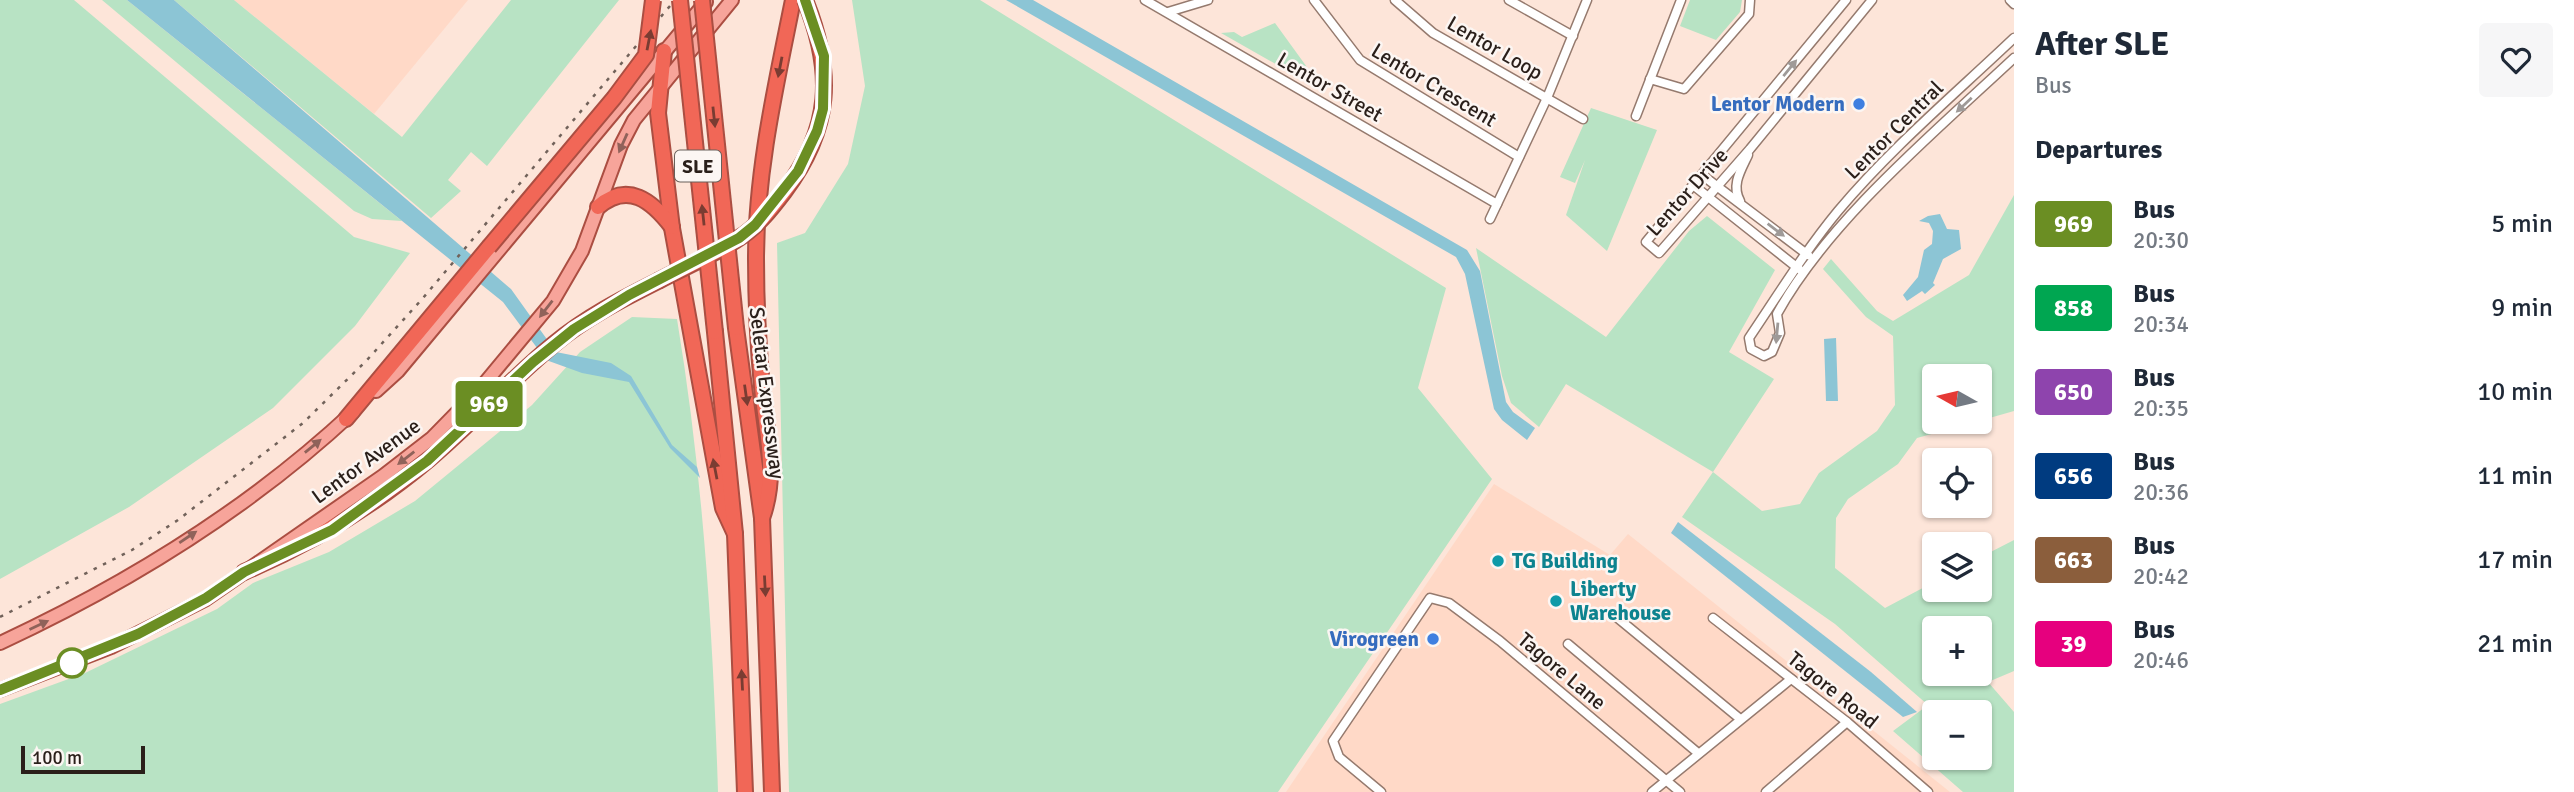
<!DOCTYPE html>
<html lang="en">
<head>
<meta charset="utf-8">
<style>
  body { margin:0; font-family:Signika,sans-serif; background:#f6f6f7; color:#1f2937; height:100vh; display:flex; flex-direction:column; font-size:26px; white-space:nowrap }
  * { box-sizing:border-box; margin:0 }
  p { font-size:23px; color:#747a83 }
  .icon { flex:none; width:38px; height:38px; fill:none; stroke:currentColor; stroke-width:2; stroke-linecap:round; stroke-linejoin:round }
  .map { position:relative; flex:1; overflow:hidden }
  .details { display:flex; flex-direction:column; background:#fff; width:560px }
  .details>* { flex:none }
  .badge { padding:0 14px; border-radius:5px; font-size:24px; line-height:46px }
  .needle { width:46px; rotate:278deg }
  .controls { position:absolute; left:1922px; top:364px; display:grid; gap:14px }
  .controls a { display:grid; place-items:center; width:70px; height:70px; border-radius:7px; background:#fff; box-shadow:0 2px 5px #0004; font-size:35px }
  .scale { position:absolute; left:21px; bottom:18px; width:124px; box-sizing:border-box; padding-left:7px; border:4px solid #2a1f1a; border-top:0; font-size:19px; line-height:24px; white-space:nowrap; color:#2a1f1a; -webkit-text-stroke:5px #fcf6f3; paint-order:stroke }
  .map>.badge { position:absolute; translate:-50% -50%; box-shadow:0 0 0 4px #fff }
  h2 { padding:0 21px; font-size:26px; line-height:63px }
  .round { display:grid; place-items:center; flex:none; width:74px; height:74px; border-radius:7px; background:#f6f6f7 }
  .headline { display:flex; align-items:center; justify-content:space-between; height:119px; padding:0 21px }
  h1 { font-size:33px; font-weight:800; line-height:52px }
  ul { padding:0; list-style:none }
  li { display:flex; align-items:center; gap:21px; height:84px; padding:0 21px }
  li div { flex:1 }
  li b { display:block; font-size:26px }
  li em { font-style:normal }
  li .badge { min-width:77px; font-weight:700; text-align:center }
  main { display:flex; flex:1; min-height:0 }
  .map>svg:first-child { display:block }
  .built { fill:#ffd9c7 }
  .green { fill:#b8e3c4; fill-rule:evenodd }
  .water { fill:#8cc5d5 }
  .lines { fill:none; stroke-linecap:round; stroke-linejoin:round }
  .minor-casing { stroke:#957a6e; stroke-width:11 }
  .primary-casing { stroke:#ab4e42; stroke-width:16 }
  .motorway-casing { stroke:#ab4e42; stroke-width:18 }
  .minor { stroke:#fff; stroke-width:8 }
  .primary { stroke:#f7a49a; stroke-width:12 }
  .motorway { stroke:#f16757; stroke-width:14 }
  .rail { stroke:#71625a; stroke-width:2.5; stroke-dasharray:3.5 7; stroke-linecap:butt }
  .motorway-bridge-casing { stroke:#ab4e42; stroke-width:18; stroke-linecap:butt }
  .motorway-bridge { stroke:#f16757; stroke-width:14 }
  .oneway { fill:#7a3c32 }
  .oneway2 { fill:#9f9a98 }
  .oneway3 { fill:#90625a }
  .line-casing { stroke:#fff; stroke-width:16 }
  .line { stroke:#6b8e23; stroke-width:10 }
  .shop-dot { fill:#3f7fe0; stroke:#fcf6f3; stroke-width:2.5 }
  .culture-dot { fill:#0f9aa8; stroke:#fcf6f3; stroke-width:2.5 }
  .stop-dot { fill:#fff; stroke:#6b8e23; stroke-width:3.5 }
  .labels { text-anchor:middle; stroke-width:5; stroke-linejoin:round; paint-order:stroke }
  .shield { fill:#fcf6f3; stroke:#69605b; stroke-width:2 }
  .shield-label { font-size:19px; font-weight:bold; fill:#2a1f1a }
  .street-label { font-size:21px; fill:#2a1f1a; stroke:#fcf6f3 }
  .shop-label { font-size:21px; font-weight:bold; fill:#366cbe; stroke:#fcf6f3; text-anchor:end }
  .culture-label { font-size:21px; font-weight:bold; fill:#0d838f; stroke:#fcf6f3; text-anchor:start }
</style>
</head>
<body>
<main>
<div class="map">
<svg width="2014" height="792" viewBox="0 0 2014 792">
  <rect width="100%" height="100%" fill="#fde5d9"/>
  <g class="built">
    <path d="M234,0H468L374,114Z"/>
    <path d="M1494,484L1610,555L1628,534L1950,792H1286Z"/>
  </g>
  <g class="green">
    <path d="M0,0H74L354,237L410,253L355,326L273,408L129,507L0,579Z"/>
    <path d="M102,0H127L402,221L372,219L354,211Z"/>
    <path d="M174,0H234L402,137L511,0H619L487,166L471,152L448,180L461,191L431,218Z"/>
    <path d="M852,0H980L1446,288L1418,388L1492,479L1278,792H789L777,243L805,233L848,164L865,86Z"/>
    <path d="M1690,0H1742L1740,12L1716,40L1680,26Z"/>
    <path d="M1275,23L1325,92L1221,33L1234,32L1242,37Z"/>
    <path d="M1591,108L1657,130L1607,251L1566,215L1585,160L1575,183L1560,177Z"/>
    <path d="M2014,195V411L1979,421V376H1934V422H1975L1917,438L1898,464L1848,499L1836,518L1835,568L1885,608L1934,582V590H1979V558L2014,540V671L1988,682L2014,712V792H1963L1893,731L1928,705L1835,624L1682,517L1713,472L1566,384L1539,427L1511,403L1502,376L1476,248L1606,337L1689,231L1707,216L1775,270L1729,352L1774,379L1713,472L1762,511L1800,504L1819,473L1877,431L1895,405L1893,336L1866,317L1823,269L1831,259L1877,311L1893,321L1969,275ZM1934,628H1979V674H1934ZM1934,712H1979V758H1934Z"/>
    <path d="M632,317L677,319C703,476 713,633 718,792H0V704L85,673L217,609L253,583L329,552L415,501L532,405L580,352Z"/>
  </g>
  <g class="water">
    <path d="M127,0H174L511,289L556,352L611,363L631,376L672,445L697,467L700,478L670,448L629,382L582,373L546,360L503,302Z"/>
    <path d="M1006,0H1033L1467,250L1480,271L1506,402L1513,412L1535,428L1527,440L1502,420L1494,409L1465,274L1456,257Z"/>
    <path d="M1940,214L1947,229L1959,230L1961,249L1943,259L1933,283L1935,285L1925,294L1922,291L1907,301L1903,295L1918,277L1924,250L1932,244L1933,231L1929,223L1919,221L1928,216Z"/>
    <path d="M1836,338L1838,401H1826L1824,339Z"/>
    <path d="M1678,522L1871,672L1917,712L1903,717L1671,533Z"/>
  </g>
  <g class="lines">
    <defs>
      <g id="minor">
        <path d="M1145,0L1497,204"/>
        <path d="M1314,0L1360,60L1519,157"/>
        <path d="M1395,0L1433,33L1583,119"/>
        <path d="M1509,0L1573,36"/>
        <path d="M1846,0L1646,242L1659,253L1750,149L1872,0"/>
        <path d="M2010,0L2014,4"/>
        <path d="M1168,12L1208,0"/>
        <path d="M2014,38C1955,94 1891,148 1838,211C1805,251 1778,295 1749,338L1751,349L1764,356L1772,352L1780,333L1777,314C1829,220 1935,132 2014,58"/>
        <path d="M1650,79L1684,89L1749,14L1750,0"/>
        <path d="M1636,116L1681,0"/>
        <path d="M1702,175L1808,255"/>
        <path d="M1693,185L1799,269"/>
        <path d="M1740,201C1731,185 1741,170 1748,155"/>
        <path d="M1490,219L1547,98L1587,0"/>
        <path d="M1614,615L1739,718"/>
        <path d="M1713,618L1847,722L1928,792"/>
        <path d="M1568,644L1698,753"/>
        <path d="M1381,792L1339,757L1333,741L1430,598L1449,603L1500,641L1680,792"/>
        <path d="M1652,792L1791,679"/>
        <path d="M1766,792L1847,722"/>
      </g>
      <g id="primary">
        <path d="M376,391L398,371L706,2"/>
        <path d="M0,643C127,584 250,508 353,412"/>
        <path d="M0,690L111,647L206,599L383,476L432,438L479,390L553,301L582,251L621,145L634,120L732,0"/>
      </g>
      <g id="motorway">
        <path d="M664,51L658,113L672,228L723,508L735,534"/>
        <path d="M598,207C628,181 652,201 672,227"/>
        <path d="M736,328L762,518L772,792"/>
        <path d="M715,332L735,534L745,792"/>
        <path d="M346,419L489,247"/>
        <path d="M762,518C778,475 766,431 762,387C758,344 756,301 756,259C756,171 776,85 793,0"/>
        <path d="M244,572C312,543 372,507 429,459C472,423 510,380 554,344C585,318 622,299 658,281"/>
      </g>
    </defs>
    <use href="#minor" class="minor-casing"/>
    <use href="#primary" class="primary-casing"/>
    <use href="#motorway" class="motorway-casing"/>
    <use href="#minor" class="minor"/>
    <use href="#primary" class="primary"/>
    <use href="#motorway" class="motorway"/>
    <path class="rail" d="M0,617L132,550L178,520L303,423L367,360L423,298L675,0"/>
    <defs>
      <g id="motorway-bridge">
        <path d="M680,0L715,332"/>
        <path d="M702,0L736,328"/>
        <path d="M489,247L614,98L646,55L653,0"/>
        <path d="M658,281C684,267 714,255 739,238C757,227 771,209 784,192C832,128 834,72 805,0"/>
      </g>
    </defs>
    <use href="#motorway-bridge" class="motorway-bridge-casing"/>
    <use href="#motorway-bridge" class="motorway-bridge"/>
  </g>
  <defs><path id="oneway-solid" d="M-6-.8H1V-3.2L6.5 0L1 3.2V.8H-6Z" transform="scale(1.75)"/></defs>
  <g class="oneway">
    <use href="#oneway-solid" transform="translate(649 40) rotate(-79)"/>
    <use href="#oneway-solid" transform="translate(780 67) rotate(101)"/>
    <use href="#oneway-solid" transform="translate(714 117) rotate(84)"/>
    <use href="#oneway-solid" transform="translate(703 215) rotate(-96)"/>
    <use href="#oneway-solid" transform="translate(746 395) rotate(82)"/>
    <use href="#oneway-solid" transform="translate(715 469) rotate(-101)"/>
    <use href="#oneway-solid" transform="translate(765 586) rotate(87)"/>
    <use href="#oneway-solid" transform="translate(742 680) rotate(-93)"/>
  </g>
  <g class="oneway2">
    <use href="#oneway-solid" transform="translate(1790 68) rotate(-51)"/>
    <use href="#oneway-solid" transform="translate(1964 105) rotate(137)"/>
    <use href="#oneway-solid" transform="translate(1776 230) rotate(37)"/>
    <use href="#oneway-solid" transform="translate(1777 333) rotate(95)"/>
  </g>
  <g class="oneway3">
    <use href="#oneway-solid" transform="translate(623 143) rotate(114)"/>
    <use href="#oneway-solid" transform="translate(546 309) rotate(128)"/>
    <use href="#oneway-solid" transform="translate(313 446) rotate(-39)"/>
    <use href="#oneway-solid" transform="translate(406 458) rotate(142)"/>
    <use href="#oneway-solid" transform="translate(188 537) rotate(-34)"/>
    <use href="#oneway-solid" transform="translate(39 625) rotate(-25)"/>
  </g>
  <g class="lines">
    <defs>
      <path id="line" d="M0,690L138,634L206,598L244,572L332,530L427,461L533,362L574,329L629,295L739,238L755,225L798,171L817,131L823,109L824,56L805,0"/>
    </defs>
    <use href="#line" class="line-casing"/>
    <use href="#line" class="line"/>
  </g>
  <g class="shop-dot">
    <circle cx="1859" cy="104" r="7"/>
    <circle cx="1433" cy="639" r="7"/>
  </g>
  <g class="culture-dot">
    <circle cx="1498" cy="561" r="7"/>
    <circle cx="1556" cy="601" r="7"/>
  </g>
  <circle class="stop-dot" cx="72" cy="663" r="14"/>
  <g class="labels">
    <rect class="shield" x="675" y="150.5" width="46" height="31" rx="5"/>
    <g class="shield-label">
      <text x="698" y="173">SLE</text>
    </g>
    <g class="street-label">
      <text transform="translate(1495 48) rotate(30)" y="7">Lentor Loop</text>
      <text transform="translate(1434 85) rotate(31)" y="7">Lentor Crescent</text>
      <text transform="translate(1330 87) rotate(30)" y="7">Lentor Street</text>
      <text transform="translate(1894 130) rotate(-45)" y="7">Lentor Central</text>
      <text transform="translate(1687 192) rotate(-48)" y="7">Lentor Drive</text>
      <text transform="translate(767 393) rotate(83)" y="7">Seletar Expressway</text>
      <text transform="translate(366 461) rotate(-36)" y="7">Lentor Avenue</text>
      <text transform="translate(1562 671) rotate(40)" y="7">Tagore Lane</text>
      <text transform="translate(1833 690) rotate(39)" y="7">Tagore Road</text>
    </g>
    <g class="shop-label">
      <text x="1845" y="111">Lentor Modern</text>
      <text x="1419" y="646">Virogreen</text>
    </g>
    <g class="culture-label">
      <text x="1512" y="568">TG Building</text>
      <text x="1570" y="596">Liberty<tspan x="1570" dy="24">Warehouse</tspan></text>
    </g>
  </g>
</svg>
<div class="controls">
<a><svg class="needle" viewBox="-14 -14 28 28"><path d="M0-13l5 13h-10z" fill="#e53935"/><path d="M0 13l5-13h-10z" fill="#747a83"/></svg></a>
<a><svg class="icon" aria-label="locate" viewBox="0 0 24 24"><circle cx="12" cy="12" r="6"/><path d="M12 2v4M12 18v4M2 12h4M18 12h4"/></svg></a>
<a><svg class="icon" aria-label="layers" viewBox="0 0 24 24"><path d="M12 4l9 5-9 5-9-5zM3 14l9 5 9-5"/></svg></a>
<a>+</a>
<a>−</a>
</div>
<div class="scale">100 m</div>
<b class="badge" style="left:489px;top:404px;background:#6b8e23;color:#fff">969</b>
</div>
<section class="details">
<div class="headline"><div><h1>After SLE</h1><p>Bus</p></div><a class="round"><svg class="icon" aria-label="heart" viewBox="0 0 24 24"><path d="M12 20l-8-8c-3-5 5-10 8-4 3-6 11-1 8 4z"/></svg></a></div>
<h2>Departures</h2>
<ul>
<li><span class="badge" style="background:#6b8e23;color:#fff">969</span><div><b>Bus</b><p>20:30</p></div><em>5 min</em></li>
<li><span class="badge" style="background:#00a651;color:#fff">858</span><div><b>Bus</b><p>20:34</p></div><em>9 min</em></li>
<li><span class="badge" style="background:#8e44ad;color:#fff">650</span><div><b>Bus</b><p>20:35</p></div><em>10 min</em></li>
<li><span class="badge" style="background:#003b80;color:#fff">656</span><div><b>Bus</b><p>20:36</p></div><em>11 min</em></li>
<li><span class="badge" style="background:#8b5e3c;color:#fff">663</span><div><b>Bus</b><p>20:42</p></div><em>17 min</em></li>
<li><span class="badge" style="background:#e6007e;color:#fff">39</span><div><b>Bus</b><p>20:46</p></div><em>21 min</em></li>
</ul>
</section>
</main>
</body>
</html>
